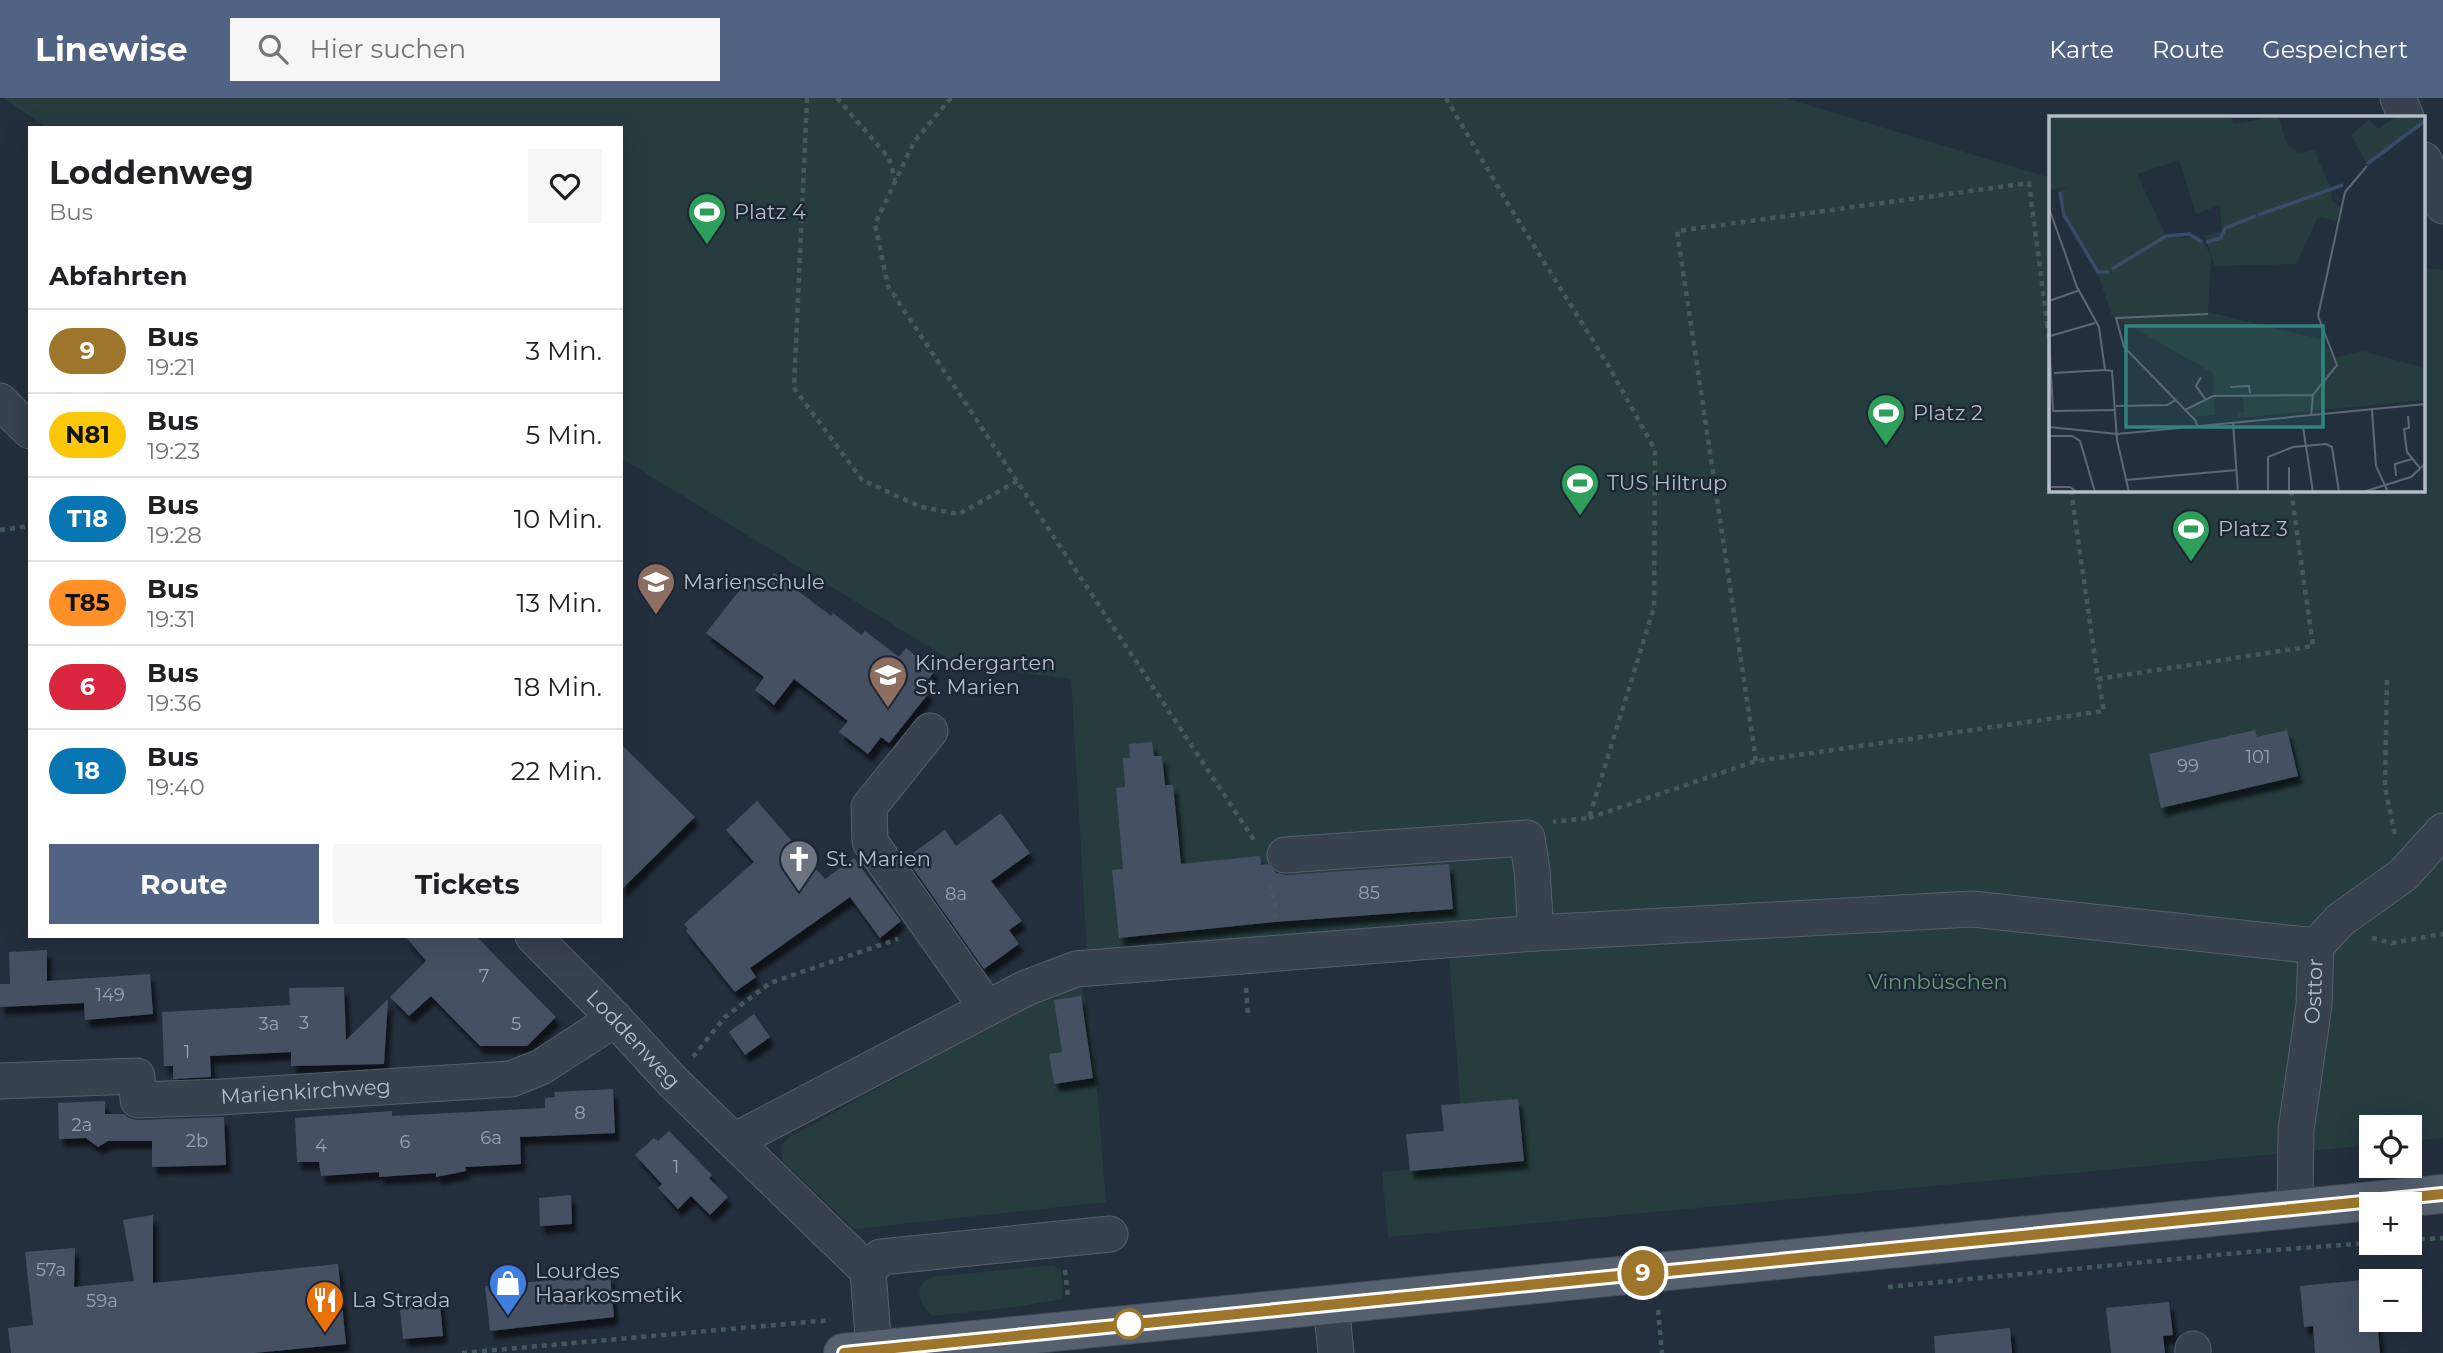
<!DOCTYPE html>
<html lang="de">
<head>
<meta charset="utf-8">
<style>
  body { margin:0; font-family:Montserrat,sans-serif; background:#f6f6f6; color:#202124; height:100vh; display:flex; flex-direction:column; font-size:26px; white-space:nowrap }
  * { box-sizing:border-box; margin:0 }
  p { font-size:23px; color:#757577 }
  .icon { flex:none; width:38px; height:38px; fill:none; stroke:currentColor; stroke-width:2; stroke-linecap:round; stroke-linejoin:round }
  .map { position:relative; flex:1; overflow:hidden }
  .drawer { position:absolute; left:28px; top:28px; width:595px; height:812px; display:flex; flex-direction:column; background:#fff; border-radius:0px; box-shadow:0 7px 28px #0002 }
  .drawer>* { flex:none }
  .badge { padding:0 14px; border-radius:23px; font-size:24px; line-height:46px }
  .buttons { position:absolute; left:2359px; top:1017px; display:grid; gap:14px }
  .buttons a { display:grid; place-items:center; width:63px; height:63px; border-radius:0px; background:#fff; box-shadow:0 7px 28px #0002; font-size:35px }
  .map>.badge { position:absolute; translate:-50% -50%; box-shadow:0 0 0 4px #fff }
  h2 { padding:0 21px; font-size:26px; line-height:63px }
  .round { display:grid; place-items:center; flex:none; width:74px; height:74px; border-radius:0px; background:#f6f6f6 }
  .summary { display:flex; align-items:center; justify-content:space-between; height:119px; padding:0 21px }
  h1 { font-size:33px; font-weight:700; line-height:52px }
  .button { display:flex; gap:14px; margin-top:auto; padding:14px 21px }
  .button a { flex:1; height:80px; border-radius:0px; background:#506383; color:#fff; font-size:28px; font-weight:700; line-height:80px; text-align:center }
  .button a+a { background:#f6f6f6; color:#202124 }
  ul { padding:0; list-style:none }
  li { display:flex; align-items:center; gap:21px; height:84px; padding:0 21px; border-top:2px solid #e0e0e0 }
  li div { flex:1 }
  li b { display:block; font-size:26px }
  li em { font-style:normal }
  li .badge { min-width:77px; font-weight:700; text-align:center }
  header { display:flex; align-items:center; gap:42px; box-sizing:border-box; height:98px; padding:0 35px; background:#506383; color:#fff }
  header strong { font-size:33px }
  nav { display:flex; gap:38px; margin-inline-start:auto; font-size:24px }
  .search { width:490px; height:63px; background:#f6f6f6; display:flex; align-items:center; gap:18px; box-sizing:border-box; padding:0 24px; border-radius:0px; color:#757577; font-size:26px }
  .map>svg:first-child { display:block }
  .green { fill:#263c3f }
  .building { fill:#455162; filter:url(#shadow) }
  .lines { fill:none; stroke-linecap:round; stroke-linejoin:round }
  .minor-casing { stroke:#565f6c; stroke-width:37 }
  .major-casing { stroke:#414a57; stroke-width:40 }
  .path { stroke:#44595c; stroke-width:4.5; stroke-dasharray:5 5; stroke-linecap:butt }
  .minor { stroke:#38414e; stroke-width:35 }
  .major { stroke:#56606e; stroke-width:38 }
  .line-casing { stroke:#fff; stroke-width:16 }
  .line { stroke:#9d762c; stroke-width:10 }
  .stop-dot { fill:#fff; stroke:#9d762c; stroke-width:3.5 }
  .labels { text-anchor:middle; stroke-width:5; stroke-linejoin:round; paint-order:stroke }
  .number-label { font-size:18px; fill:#98a1af }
  .poi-label { font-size:21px; fill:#b4bcc9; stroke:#1d2633; text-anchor:start }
  .park-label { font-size:21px; fill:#6b9a76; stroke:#1d2633 }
  .street-label { font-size:21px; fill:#b4bcc9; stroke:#1d2633 }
  .inset-river { fill:none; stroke:#394c67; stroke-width:3.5 }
  .inset-road { fill:none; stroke:#5e6776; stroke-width:2 }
  .view { fill:#308480; fill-opacity:0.15; stroke:#308480; stroke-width:3.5 }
  .inset-edge { fill:none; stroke:#b4bcc9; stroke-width:3.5 }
</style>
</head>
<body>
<header>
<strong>Linewise</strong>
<div class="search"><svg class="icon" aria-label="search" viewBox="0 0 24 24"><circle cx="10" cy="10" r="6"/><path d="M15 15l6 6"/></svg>Hier suchen</div>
<nav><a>Karte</a><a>Route</a><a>Gespeichert</a></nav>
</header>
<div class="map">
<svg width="2443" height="1255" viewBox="0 0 2443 1255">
  <defs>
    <filter id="shadow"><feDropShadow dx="4.5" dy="8" stdDeviation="2" flood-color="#0009"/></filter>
  </defs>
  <rect width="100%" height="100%" fill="#242f3e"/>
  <g class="green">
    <path d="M4,0H1785L2051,80V392H2424V170L2443,172V1040L2410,1043V1029H2371V1047L1388,1139L1382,1074L1465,1066L1449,857L1089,888L1071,581L959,567L621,360V30H47Z"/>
    <path d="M1081,888L1092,928L1106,1104L855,1131L782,1063L781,1048L790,1039L1042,899Z"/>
    <path d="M1053,1167L1061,1172L1063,1201L1015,1209L932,1218C920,1207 911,1187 932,1179Z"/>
  </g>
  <g class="building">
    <path d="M774,475L831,518L833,515L861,537L865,533L899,559L906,550L935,573L922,589L929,595L889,645L881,639L868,656L839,634L848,623L794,581L774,607L755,592L764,579L706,535L746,484L759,494Z"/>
    <path d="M2255,632L2257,639L2287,632L2298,678L2161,710L2149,656Z"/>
    <path d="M1152,644L1154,658H1162L1165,687H1173L1181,766L1260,758L1261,767L1268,766L1276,775L1286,777L1449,766L1453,811L1274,824L1119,840L1112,772L1123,771L1116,690L1125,689L1123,660H1130L1129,646Z"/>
    <path d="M621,646L695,719L621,792Z"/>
    <path d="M757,703L825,781L854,760L901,823L880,840L850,799L750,870L756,879L735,894L686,833L688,831L684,826L754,764L726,732Z"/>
    <path d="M1001,715L1030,755L991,783L1022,823L1009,832L1019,846L984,871L906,760L945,732L956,748Z"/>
    <path d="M405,838H476L556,919L527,948H480L431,898L409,918L390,899L426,863Z"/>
    <path d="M47,852V883L150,876L153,916L85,922L84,905L0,909V886H10L9,854Z"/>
    <path d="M344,889L346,942L388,901L384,966L291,968V954L210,958L211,979L173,981V968H164L162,914L290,907L289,890Z"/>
    <path d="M1081,898L1093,980L1054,986L1049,956L1062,954L1054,902Z"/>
    <path d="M754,916L770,939L745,957L729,934Z"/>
    <path d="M613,991L615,1035L520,1039L521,1066L465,1069L466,1073L436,1079V1075L379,1079V1074L321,1078L319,1064H297L295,1020L392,1013V1018L545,1010V1000L555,999L554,994Z"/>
    <path d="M1518,1001L1524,1063L1410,1073L1406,1036L1444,1033L1441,1007Z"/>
    <path d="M105,1003V1016H124L129,1020L138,1022L224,1019L226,1067L152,1069V1043H108L98,1049L86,1040L59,1041L58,1005Z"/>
    <path d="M669,1033L712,1077L709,1080L728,1099L710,1117L691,1098L678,1111L658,1090L662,1086L635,1057L654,1040L658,1043Z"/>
    <path d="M571,1097L572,1126L540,1128L539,1100Z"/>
    <path d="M153,1117V1185L338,1166L346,1246L254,1255H11L8,1230L33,1227L25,1154L75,1150L74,1189L134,1183L123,1122Z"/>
    <path d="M610,1177L614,1219L490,1233L485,1188Z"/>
    <path d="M2374,1181V1183H2371V1222H2377L2380,1255H2315L2313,1228L2304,1229L2300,1188Z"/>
    <path d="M439,1196L443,1238L403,1241L399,1200Z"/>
    <path d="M2169,1204L2173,1237L2163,1238L2165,1255H2111L2106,1210Z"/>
    <path d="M2010,1230L2012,1255H1935L1934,1238Z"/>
  </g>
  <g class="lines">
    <defs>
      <g id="minor">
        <path d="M2398,0L2406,19"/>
        <path d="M2424,62L2443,108"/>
        <path d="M0,303L30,333"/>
        <path d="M930,633L869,709L870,744L987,910"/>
        <path d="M1285,757L1527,740L1532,772L1536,835"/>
        <path id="s1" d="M533,838L615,921L673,984L868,1173L874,1252"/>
        <path id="s2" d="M0,983L137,978L138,1002L221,999L511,981L541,969L615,921"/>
        <path d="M734,1043L1026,890L1076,871L1536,835L1972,811L2316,848"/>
        <path id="s3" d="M2295,1111L2296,1032L2314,907L2316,848L2340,822L2403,777L2443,733"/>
        <path d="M868,1173L881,1159L1110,1136"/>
        <path d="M1331,1206L1336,1255"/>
        <path d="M2193,1251V1255"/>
      </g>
      <path id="major" d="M843,1255L2443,1096"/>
    </defs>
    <use href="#minor" class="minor-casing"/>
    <use href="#major" class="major-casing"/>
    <g class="path">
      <path d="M807,0L794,290L862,382L921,409L959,416L1017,383"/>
      <path d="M837,0L889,60L895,82"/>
      <path d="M951,0L914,44L875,126L888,188L1256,745"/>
      <path d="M1446,0L1508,106L1608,267L1655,352L1654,509L1589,720L1553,724"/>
      <path d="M2047,225L2051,253"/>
      <path d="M2071,392L2098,581"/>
      <path d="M0,432L30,428"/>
      <path d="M2387,582L2385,689L2395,738"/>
      <path d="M1756,663L1677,133L2029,85L2047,225L2051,224"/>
      <path d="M1589,720L1756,663L2104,613L2098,581L2313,548L2291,392"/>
      <path d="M1269,786L1275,807V822"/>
      <path d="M2372,840L2392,845L2443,836"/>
      <path d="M1246,890L1248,917"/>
      <path d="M693,959L725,919L770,885L898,841"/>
      <path d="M2410,1142L2443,1140"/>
      <path d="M1065,1172L1068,1198"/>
      <path d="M1888,1189L2248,1154L2382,1144"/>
      <path d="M1658,1212L1662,1255"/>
      <path d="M462,1255L831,1222"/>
    </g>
    <use href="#minor" class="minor"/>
    <use href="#major" class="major"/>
  </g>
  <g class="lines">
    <defs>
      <path id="line" d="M844,1255L2443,1096"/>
    </defs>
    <use href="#line" class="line-casing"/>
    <use href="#line" class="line"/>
  </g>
  <defs>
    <symbol id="stadium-pin" viewBox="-11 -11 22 30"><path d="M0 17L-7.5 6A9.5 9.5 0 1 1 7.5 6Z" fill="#2e9e5b" stroke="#1d2633"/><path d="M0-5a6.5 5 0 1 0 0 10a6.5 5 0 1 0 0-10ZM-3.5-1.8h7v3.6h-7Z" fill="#fff"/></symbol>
    <symbol id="school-pin" viewBox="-11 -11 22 30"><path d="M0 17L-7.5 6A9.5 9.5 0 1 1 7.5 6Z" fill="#8d6e63" stroke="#1d2633"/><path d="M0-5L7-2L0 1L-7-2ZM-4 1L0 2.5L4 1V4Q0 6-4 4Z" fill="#fff"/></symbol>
    <symbol id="church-pin" viewBox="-11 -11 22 30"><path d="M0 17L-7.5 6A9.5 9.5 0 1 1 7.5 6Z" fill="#6b7280" stroke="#1d2633"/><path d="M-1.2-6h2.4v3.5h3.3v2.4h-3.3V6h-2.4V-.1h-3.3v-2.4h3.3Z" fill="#fff"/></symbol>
    <symbol id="shop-pin" viewBox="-11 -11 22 30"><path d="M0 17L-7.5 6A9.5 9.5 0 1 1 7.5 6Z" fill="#3f7fe0" stroke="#1d2633"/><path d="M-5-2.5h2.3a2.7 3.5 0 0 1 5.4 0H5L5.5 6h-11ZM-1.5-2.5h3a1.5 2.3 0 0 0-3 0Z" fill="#fff"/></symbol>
    <symbol id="restaurant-pin" viewBox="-11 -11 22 30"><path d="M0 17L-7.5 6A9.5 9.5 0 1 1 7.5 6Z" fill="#e8710a" stroke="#1d2633"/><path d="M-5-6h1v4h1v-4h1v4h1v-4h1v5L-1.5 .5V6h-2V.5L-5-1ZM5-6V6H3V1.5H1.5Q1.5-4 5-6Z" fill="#fff"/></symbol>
  </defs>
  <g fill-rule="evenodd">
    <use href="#stadium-pin" x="685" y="92" width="44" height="60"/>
    <use href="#stadium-pin" x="1864" y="293" width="44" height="60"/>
    <use href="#stadium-pin" x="1558" y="363" width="44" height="60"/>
    <use href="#stadium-pin" x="2169" y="409" width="44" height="60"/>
    <use href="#school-pin" x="634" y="462" width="44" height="60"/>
    <use href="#school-pin" x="866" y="555" width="44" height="60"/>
    <use href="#church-pin" x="777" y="739" width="44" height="60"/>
    <use href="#shop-pin" x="486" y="1163" width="44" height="60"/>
    <use href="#restaurant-pin" x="303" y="1180" width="44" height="60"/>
  </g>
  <circle class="stop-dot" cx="1129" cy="1226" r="14"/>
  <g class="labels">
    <g class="number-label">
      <text x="2258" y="665">101</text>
      <text x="2188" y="674">99</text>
      <text x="1369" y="801">85</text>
      <text x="956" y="802">8a</text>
      <text x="484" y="884">7</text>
      <text x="110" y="903">149</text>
      <text x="304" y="931">3</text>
      <text x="269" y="932">3a</text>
      <text x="516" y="932">5</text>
      <text x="187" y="960">1</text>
      <text x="580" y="1021">8</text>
      <text x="82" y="1033">2a</text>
      <text x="491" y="1046">6a</text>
      <text x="197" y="1049">2b</text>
      <text x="405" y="1050">6</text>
      <text x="321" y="1054">4</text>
      <text x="676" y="1075">1</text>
      <text x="51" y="1178">57a</text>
      <text x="102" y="1209">59a</text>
    </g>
    <g class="poi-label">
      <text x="734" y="121">Platz 4</text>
      <text x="1913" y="322">Platz 2</text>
      <text x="1607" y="392">TUS Hiltrup</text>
      <text x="2218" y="438">Platz 3</text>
      <text x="683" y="491">Marienschule</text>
      <text x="915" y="572">Kindergarten<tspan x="915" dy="24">St. Marien</tspan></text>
      <text x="826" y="768">St. Marien</text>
      <text x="535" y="1180">Lourdes<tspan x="535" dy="24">Haarkosmetik</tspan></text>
      <text x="352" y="1209">La Strada</text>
    </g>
    <g class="park-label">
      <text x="1938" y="891">Vinnbüschen</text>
    </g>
    <g class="street-label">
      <text dy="7" stroke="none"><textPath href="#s3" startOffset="219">Osttor</textPath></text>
      <text dy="7" stroke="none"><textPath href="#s1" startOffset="144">Loddenweg</textPath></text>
      <text dy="7" stroke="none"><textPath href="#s2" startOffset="329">Marienkirchweg</textPath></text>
    </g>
  </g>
  <g transform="translate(2049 18)">
    <rect width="376" height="376" fill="#242f3e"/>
    <path d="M0,0H181L185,8L229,0L239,30L251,37L265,34L283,75L282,84L291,91L288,105L269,101L247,148L166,150L156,120L173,115L171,89L147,98L130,44L88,58L117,120L152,123L162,139L159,196L275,224L284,242L314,235L376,252V284L189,302V297L195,296L193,279L165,282L166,299L146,301L140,294L165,281L164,257L63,200L51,164L11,91L10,74L20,71L0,74ZM348,0L376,3L318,47L302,19L320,4L329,13Z" fill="#263c3f"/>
    <path class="inset-river" d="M318,48L377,4M11,76L15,99L49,156H60M209,99L294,69M157,126L172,122L176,112L207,100M63,153L117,120L140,118L153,126"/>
    <path class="inset-road" d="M0,92L28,171L50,211L56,254M0,185L31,174M0,219L4,295L67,294M1,220L46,207M56,254L63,255L68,324L80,376M5,257L56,254M152,261L147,270L157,284M181,271L200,270L201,277M67,290L118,289L127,284M136,294L164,280L264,279M323,294L327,350L339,376M262,300L264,279L288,249L269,200L296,76L318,50M359,300L360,312L355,313L358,336L371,352M184,307L189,376M0,311L68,318L377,288M148,311L147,305L75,231L67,202L159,198M254,311L264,376M0,320H23L31,325L46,376M240,351V376M0,354L1,376M347,360L346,348L363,343M77,364L188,354M0,371H21L28,376M219,376V341L244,331L277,328L283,331L290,376M314,376L362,361L377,347"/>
    <path class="view" d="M77,210H274V311H77Z"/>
    <rect width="376" height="376" class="inset-edge"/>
  </g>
</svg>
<div class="buttons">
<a><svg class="icon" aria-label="locate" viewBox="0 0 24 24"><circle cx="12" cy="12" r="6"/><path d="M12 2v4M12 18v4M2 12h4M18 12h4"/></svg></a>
<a>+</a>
<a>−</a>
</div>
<b class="badge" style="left:1643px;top:1175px;background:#9d762c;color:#fff">9</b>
<section class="drawer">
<div class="summary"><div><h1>Loddenweg</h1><p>Bus</p></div><a class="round"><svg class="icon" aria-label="heart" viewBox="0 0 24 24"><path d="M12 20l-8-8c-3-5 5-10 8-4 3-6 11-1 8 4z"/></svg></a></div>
<h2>Abfahrten</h2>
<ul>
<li><span class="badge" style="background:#9d762c;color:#fff">9</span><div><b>Bus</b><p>19:21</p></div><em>3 Min.</em></li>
<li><span class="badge" style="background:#fbc707;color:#111">N81</span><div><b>Bus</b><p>19:23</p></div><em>5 Min.</em></li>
<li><span class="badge" style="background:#0776b2;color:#fff">T18</span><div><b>Bus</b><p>19:28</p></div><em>10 Min.</em></li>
<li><span class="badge" style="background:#ff9027;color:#111">T85</span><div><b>Bus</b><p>19:31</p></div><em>13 Min.</em></li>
<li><span class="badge" style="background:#d7263d;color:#fff">6</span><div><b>Bus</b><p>19:36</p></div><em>18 Min.</em></li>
<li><span class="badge" style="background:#0776b2;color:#fff">18</span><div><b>Bus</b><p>19:40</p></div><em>22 Min.</em></li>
</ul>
<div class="button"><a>Route</a><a>Tickets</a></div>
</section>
</div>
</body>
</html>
